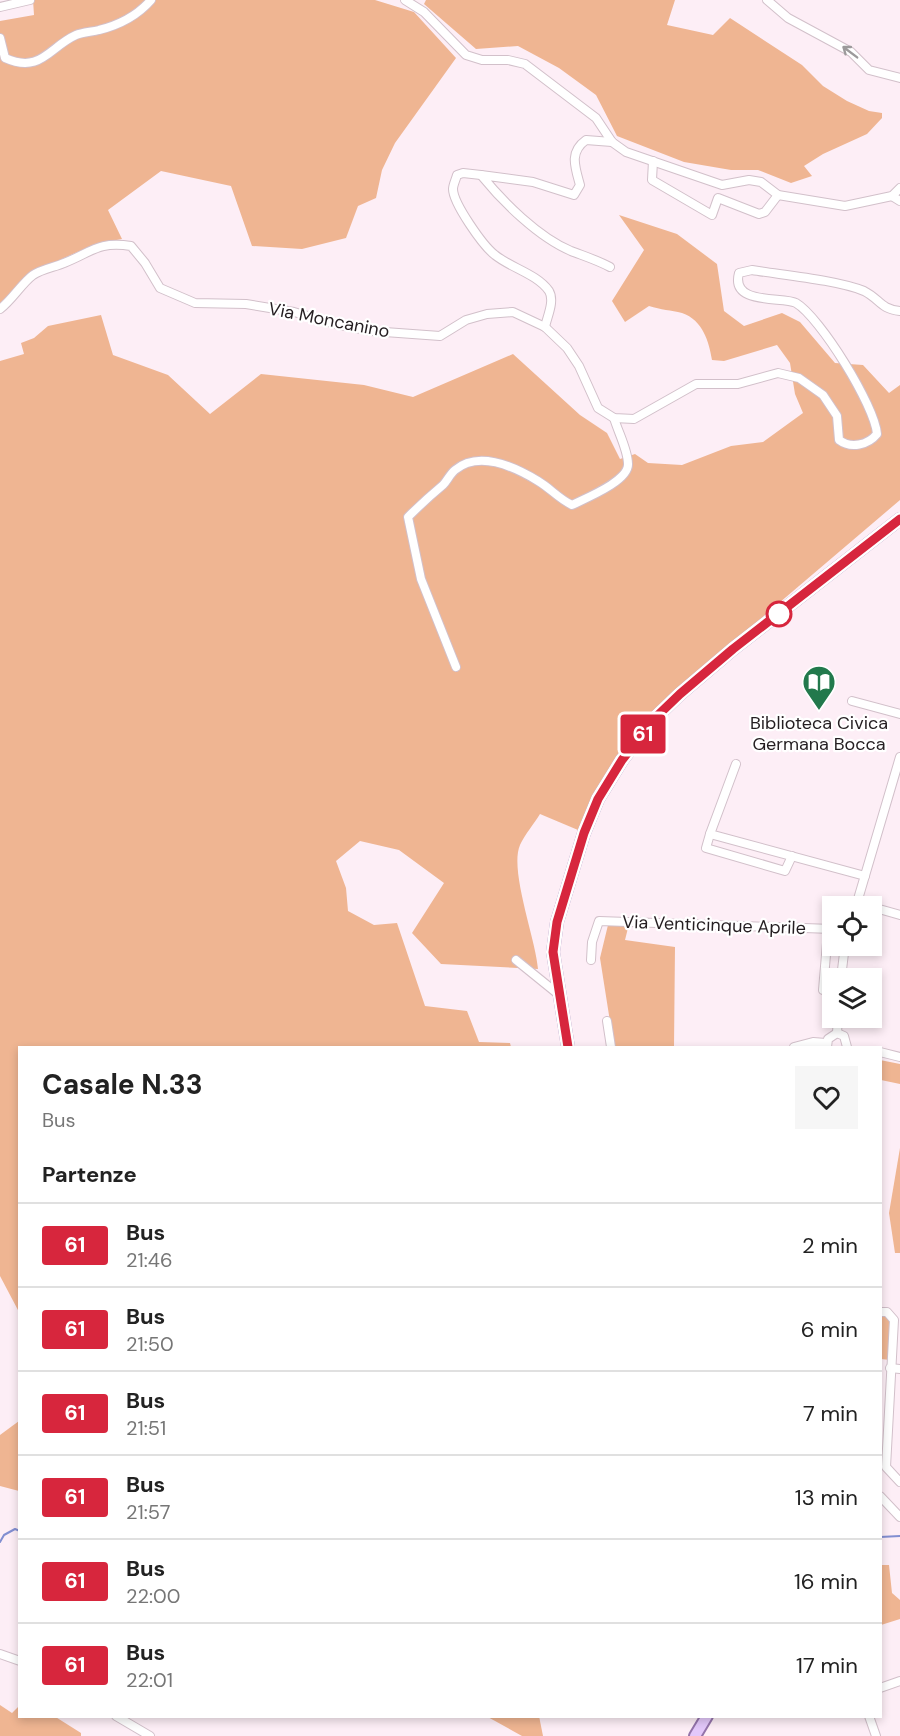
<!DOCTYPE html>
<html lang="it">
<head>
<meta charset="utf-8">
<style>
  body { margin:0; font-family:"DM Sans",sans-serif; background:#f6f6f6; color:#222; height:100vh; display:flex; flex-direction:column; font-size:22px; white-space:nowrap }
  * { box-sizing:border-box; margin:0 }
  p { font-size:20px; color:#767676 }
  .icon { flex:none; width:33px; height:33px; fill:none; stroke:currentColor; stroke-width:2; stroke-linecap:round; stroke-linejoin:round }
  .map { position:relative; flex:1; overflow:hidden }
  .drawer { position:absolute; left:18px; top:1046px; width:864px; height:672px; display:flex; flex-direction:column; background:#fff; border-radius:0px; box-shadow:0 3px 9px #0003 }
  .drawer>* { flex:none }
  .badge { padding:0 12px; border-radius:4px; font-size:21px; line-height:39px }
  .tools { position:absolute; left:822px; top:896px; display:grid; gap:12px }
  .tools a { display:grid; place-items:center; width:60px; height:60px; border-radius:0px; background:#fff; box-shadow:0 3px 9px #0003; font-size:30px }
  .map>.badge { position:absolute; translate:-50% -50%; box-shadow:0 0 0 3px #fff }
  h2 { padding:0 24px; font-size:22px; line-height:54px }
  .round { display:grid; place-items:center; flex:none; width:63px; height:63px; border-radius:0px; background:#f6f6f6 }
  .overview { display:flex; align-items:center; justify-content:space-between; height:102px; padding:0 24px }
  h1 { font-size:28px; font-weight:700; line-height:45px }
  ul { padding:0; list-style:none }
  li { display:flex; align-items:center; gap:18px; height:84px; padding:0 24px; border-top:2px solid #e0e0e0 }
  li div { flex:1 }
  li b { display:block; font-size:22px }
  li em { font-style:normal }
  li .badge { min-width:66px; font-weight:700; text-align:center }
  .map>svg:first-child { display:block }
  .green { fill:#efb592 }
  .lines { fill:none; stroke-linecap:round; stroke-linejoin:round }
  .stream { stroke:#828fd1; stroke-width:2 }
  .minor-casing { stroke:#d2c0ca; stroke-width:10 }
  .major-casing { stroke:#9474ab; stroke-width:14 }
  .minor { stroke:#fff; stroke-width:8 }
  .major { stroke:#e3c8fa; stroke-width:10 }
  .oneway { stroke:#9c9a9b }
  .line-casing { stroke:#fff; stroke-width:14 }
  .line { stroke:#d7263d; stroke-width:9 }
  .stop-dot { fill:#fff; stroke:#d7263d; stroke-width:3 }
  .labels { text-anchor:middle; stroke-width:4.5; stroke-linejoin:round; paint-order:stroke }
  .street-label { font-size:18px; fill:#241e21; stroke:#fff }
  .poi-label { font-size:18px; fill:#241e21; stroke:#fff }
</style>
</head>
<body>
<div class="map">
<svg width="900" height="1736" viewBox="0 0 900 1736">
  <rect width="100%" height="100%" fill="#fdeef6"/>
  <g class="green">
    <path d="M33,0H375L414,12L456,58L395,143L382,170L376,198L358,206L346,238L302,249L252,246L231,186L161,171L108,210L122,239L95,244L31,273L0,303V21L34,15Z"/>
    <path d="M426,0H675L667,25L713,35L730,18L802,65L823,86L847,101L869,111L882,113V118L867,134L823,154L804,166L812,176L791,183L758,170H731L684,162L617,136L596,95L559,68L518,46L476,49L424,4Z"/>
    <path d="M619,215L677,234L717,264L724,311L744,326L782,313L800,322L835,363L863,365L889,393L900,385V500L670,696C633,734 602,782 578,830L540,814C534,824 525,834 520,845C509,870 536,940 538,969L441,964L412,933L444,883L399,850L360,841L336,861L346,888L348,911L374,925L397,923L425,1006L467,1011L479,1042L510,1043L511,1047H20L19,1312L0,1276V361L24,354L21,343L34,338L48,326L101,315L113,355L168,375L210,414L261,374L364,385L413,397L513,354L580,415L607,433L620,459L635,454L648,463L682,465L731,446L763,442L803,413L795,394L790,363L777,345L724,361L712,360C709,342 703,320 682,313C671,310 661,310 649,306L625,322L612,301L644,250Z"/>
    <path d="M629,924L625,940L675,947L674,1047H614L600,958L608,925Z"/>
    <path d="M880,1060L900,1064V1084L881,1080Z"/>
    <path d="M900,1148V1253H895L889,1213Z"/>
    <path d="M881,1316H886L891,1322L890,1360L881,1359Z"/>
    <path d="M19,1421V1491L0,1486V1435Z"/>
    <path d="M880,1565H889L892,1593L900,1600V1619L881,1625Z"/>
    <path d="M0,1705L12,1713L19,1706L20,1716H54L81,1733V1736H0Z"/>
    <path d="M486,1716H539L543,1736H522Z"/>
  </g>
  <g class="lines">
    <g class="stream">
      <path d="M880,1537L900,1536"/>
      <path d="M0,1542L4,1535L15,1529L20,1531"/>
    </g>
    <defs>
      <g id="minor">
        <path d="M405,0L424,12L466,55L482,60H508L525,64L596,118L612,142L626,152L722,185L749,180L761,182L778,195L845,206L892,196L900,188"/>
        <path d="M767,0L788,18L851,52L869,70L900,78"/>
        <path d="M0,7L30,0"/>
        <path d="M0,38L5,58C41,74 49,47 76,35C83,32 92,32 99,30C119,25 137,16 151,0"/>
        <path d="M653,161L652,180L712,215L718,198L759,214L765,212L778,195"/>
        <path d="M481,175L463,173L457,175C456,179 453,185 453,189C453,203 483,246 495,255C511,268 537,274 549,291C555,301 547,317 545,327"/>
        <path d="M892,196L900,201"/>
        <path d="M610,267C597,260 584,256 571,251C538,237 503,202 481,175L533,182L574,195L580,185C575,167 569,152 586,140L612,142"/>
        <path d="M0,309C12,300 22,283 33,275C42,269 55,267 64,263C92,252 98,241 131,246L145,263L160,288L195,303L246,304L294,312L335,324L371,331L440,336L466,320L487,314L513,312L545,327L567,348L579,366L598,408L614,418L634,419L696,384H738L778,373L799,378L823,395L837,416L839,440C851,449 868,445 877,434C875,406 820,317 796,303C784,296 730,306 739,273L752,270C782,275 837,280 864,291C880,299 880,309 900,311"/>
        <path d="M456,667L421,579L408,517C420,505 431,495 443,485C447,481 450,474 455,470C479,450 515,467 538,481C550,488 559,499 572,505C586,498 629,481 628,464C628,450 618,432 614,418"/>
        <path d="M852,701L900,714"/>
        <path d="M736,764L710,834L865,876"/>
        <path d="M710,834L706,848L785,871L792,856"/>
        <path d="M856,906L900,757"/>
        <path d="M872,907L900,915"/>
        <path d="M832,944L827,943L823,990L832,993"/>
        <path d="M516,960L558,994"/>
        <path d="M591,960L592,942L599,921L832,929"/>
        <path d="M841,978L845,945"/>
        <path d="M607,1021L611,1047"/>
        <path d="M837,1033L844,1036L847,1047"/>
        <path d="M837,1033L838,1017"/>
        <path d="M794,1047L813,1042L826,1043"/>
        <path d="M827,1047L828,1039L837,1033"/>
        <path d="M880,1052L900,1057"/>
        <path d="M880,1312H887L894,1320L886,1467L900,1482"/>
        <path d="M890,1368L900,1369"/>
        <path d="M880,1496L900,1517"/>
        <path d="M0,1654L20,1661"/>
        <path d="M880,1688L900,1681"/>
        <path d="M116,1716L150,1736"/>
        <path d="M869,1716L876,1736"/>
      </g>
      <g id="major">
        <path d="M568,1047L553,952L557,922L584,833L598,799L622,760L654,719L680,694L733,649L900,519"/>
        <path d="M695,1736L707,1716"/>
      </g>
    </defs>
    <use href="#minor" class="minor-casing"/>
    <use href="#major" class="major-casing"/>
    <use href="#minor" class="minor"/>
    <use href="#major" class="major"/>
  </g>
  <defs><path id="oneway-shaft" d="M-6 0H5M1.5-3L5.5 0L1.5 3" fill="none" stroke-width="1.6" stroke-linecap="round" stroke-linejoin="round" transform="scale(1.5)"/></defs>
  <use class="oneway" href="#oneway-shaft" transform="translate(850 52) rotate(-143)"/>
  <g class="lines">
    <defs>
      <path id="line" d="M568,1047L553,952L557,922L584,833L598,799L622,760L654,719L680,694L733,649L900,519"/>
    </defs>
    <use href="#line" class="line-casing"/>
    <use href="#line" class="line"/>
  </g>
  <defs>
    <symbol id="library-pin" viewBox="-11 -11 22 30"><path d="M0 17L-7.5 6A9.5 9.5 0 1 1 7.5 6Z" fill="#22794c" stroke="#fff"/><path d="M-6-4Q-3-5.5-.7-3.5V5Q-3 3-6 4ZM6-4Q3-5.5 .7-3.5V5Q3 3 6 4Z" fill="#fff"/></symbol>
  </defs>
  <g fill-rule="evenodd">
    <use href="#library-pin" x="800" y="663" width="38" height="52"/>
  </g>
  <circle class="stop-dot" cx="779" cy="614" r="12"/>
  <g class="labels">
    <g class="street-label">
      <text transform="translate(329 320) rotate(11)" y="6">Via Moncanino</text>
      <text transform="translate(714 925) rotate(2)" y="6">Via Venticinque Aprile</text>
    </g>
    <g class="poi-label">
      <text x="819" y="729">Biblioteca Civica<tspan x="819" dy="21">Germana Bocca</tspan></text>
    </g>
  </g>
</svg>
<div class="tools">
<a><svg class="icon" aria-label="locate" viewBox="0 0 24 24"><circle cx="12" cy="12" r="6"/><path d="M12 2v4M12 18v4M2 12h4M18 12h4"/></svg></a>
<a><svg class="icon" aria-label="layers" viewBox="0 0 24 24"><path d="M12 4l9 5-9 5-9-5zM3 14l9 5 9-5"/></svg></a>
</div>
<b class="badge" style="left:643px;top:734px;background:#d7263d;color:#fff">61</b>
<section class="drawer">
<div class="overview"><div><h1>Casale N.33</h1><p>Bus</p></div><a class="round"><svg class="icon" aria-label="heart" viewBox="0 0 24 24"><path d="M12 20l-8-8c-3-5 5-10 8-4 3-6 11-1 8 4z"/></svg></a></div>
<h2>Partenze</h2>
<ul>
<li><span class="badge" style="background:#d7263d;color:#fff">61</span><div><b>Bus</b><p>21:46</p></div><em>2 min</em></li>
<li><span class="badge" style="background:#d7263d;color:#fff">61</span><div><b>Bus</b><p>21:50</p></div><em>6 min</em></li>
<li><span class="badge" style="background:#d7263d;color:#fff">61</span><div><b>Bus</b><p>21:51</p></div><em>7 min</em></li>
<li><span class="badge" style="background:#d7263d;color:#fff">61</span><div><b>Bus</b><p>21:57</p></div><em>13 min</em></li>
<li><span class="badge" style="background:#d7263d;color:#fff">61</span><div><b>Bus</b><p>22:00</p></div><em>16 min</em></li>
<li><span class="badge" style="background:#d7263d;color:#fff">61</span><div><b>Bus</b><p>22:01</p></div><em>17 min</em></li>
</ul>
</section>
</div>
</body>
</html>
